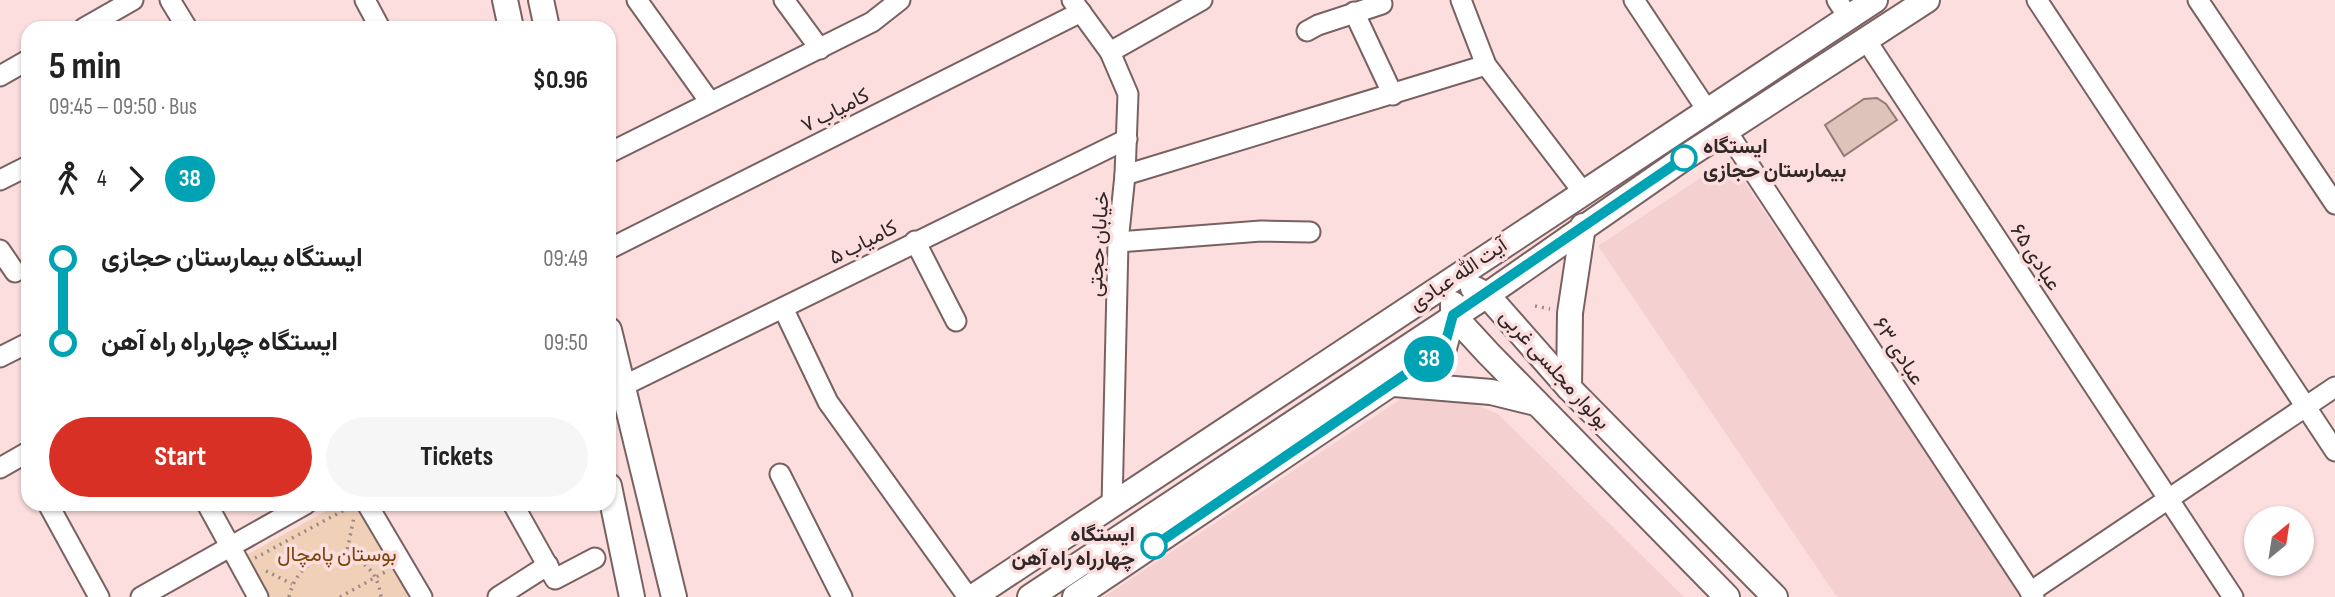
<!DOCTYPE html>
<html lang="en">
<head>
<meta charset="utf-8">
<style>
  body { margin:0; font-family:"Sofia Sans Condensed",Vazirmatn,sans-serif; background:#f6f6f6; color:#222; height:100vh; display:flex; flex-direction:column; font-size:26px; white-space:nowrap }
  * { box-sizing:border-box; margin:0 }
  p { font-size:23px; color:#767676 }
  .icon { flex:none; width:38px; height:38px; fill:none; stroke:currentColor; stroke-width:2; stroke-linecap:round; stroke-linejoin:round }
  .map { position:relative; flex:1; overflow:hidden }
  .side { position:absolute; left:21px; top:21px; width:595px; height:490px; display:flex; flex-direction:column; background:#fff; border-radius:21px; box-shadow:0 2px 5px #0004 }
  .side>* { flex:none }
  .badge { padding:0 14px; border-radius:23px; font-size:24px; line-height:46px }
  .needle { width:46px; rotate:30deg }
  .tools { position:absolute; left:2244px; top:506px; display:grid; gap:14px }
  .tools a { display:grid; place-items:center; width:70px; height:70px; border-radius:50%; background:#fff; box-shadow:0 2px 5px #0004; font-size:35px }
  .map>.badge { position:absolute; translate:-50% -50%; box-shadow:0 0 0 4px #fff }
  .legs { display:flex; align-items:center; gap:10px; height:77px; padding:0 28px; font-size:23px }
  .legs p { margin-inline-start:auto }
  .headline { display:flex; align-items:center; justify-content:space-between; height:119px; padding:0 28px }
  h1 { font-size:38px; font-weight:700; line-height:52px }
  .primary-button { display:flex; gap:14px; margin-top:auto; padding:14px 28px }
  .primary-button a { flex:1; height:80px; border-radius:42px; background:#d93025; color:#fff; font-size:28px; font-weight:700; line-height:80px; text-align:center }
  .primary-button a+a { background:#f6f6f6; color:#222 }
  ul { padding:0 28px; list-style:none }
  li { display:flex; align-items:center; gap:24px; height:84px; font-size:26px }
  li i { display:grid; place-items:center; width:10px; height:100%; margin:0 9px; background:currentColor }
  li i::after { content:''; width:18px; height:18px; margin:-9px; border:5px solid; border-radius:50%; background:#fff }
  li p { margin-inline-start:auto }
  li:first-child i { background:linear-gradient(#0000 50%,currentColor 0) }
  li:last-child i { background:linear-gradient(currentColor 50%,#0000 0) }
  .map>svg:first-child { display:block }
  .built { fill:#f5d0d0 }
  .green { fill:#f0d1b8 }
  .building { fill:#ddc3ba; stroke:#937c73; stroke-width:2 }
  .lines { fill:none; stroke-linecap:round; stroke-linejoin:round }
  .minor-casing { stroke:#7a6161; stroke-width:23 }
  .major-casing { stroke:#7a6161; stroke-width:28 }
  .path { stroke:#9e8988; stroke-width:3.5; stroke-dasharray:2 5; stroke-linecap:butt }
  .minor { stroke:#fff; stroke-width:19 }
  .major { stroke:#fff; stroke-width:24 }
  .line-1-casing { stroke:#fff; stroke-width:16 }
  .line-1 { stroke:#00a3b4; stroke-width:10 }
  .stop-1-dot { fill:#fff; stroke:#00a3b4; stroke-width:3.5 }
  .labels { text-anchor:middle; stroke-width:7; stroke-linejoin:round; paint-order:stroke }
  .street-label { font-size:21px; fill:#312726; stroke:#fbdedd }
  .stop-label { font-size:21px; font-weight:bold; fill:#312726; stroke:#fbdedd; text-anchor:start }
  .park-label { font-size:21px; fill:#7c450a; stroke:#fbdedd }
</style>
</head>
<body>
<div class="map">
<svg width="2335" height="597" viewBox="0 0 2335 597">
  <rect width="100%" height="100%" fill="#fbdedd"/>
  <g class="built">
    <path d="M1729,159L2024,597H1837L1598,246Z"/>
    <path d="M1421,395L1471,403L1498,414L1684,597H1104L1401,399Z"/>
  </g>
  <path class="green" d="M339,504H357L409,597H263L241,558Z"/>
  <path class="building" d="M1877,98L1886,104L1897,120L1844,156L1825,125L1864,99Z"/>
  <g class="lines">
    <defs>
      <g id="minor">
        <path d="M170,0L187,28"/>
        <path d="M365,0L380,28"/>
        <path d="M637,0L710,102"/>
        <path d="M784,0L820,49"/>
        <path d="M1072,0L1110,52L1128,94L1125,175L1118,242L1112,506"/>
        <path d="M1461,0L1486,65L1583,192"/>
        <path d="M1634,0L1707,110"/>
        <path d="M1837,0L1849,18"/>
        <path d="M2037,0L2335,451"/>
        <path d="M2198,0L2335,204"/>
        <path d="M1354,12L1393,95"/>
        <path d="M84,28L133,0"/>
        <path d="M1307,31L1318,25L1382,4"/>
        <path d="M1866,40L2233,597"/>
        <path d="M1110,52L1202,0"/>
        <path d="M0,76L28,60"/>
        <path d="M1726,130L2034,597"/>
        <path d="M609,153L872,22L900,0"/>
        <path d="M1125,175L1486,65"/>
        <path d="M0,180L28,166"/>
        <path d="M915,241L956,321"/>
        <path d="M1118,242L1261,231L1310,232"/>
        <path d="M609,249L1081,12"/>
        <path d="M0,250L15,272"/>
        <path d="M783,308L828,402L968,597"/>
        <path d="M0,357L28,343"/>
        <path d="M621,387L1127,139"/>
        <path d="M0,468L28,452"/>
        <path d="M780,474L842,597"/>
        <path d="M48,504L99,597"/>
        <path d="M207,504L258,597"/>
        <path d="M367,504L422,597"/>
        <path d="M513,504L555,579L595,558"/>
        <path d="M2030,592L2335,387"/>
        <path d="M141,597L306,504"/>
        <path d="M498,597L548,565"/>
      </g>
      <g id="major">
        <path d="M505,0L511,28"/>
        <path d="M541,0L547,28"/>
        <path d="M1473,288L1487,295L1569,388L1775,597"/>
        <path d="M1453,304V315L1488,353L1727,597"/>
        <path d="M609,330L674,597"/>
        <path d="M1394,384L1491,392L1536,403"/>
        <path d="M1569,388L1570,313L1583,226"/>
        <path d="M609,486L632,597"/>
        <path d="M973,597L1875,0"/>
        <path d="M1030,597L1487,295L1684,158L1927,0"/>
        <path d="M1075,597L1444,348L1453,315"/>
      </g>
    </defs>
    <use href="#minor" class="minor-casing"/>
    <use href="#major" class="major-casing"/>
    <g class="path">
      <path d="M1535,306L1550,309"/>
      <path d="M346,556L354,517"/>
      <path d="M255,558L350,507"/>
      <path d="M266,571L292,584"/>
      <path d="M289,597C301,542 375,541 381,597"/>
      <path d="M340,597L387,571"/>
    </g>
    <use href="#minor" class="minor"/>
    <use href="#major" class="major"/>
  </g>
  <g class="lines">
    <defs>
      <path id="line-1" d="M1154,546L1444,348L1453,315L1684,158"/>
    </defs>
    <use href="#line-1" class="line-1-casing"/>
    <use href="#line-1" class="line-1"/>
  </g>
  <g class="stop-1-dot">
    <circle cx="1684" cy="158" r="12"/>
    <circle cx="1154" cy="546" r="12"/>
  </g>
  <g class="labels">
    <g class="street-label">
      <text transform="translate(835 110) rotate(-27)" y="7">کامیاب ۷</text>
      <text transform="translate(863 242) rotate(-27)" y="7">کامیاب ۵</text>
      <text transform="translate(1098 244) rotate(-86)" y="7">خیابان حجتی</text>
      <text transform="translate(2036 257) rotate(57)" y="7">عبادی ۶۵</text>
      <text transform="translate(1458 274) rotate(-34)" y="7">آیت الله عبادی</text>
      <text transform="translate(1899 351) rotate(57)" y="7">عبادی ۶۳</text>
      <text transform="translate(1555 369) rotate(48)" y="7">بولوار مجلسی غربی</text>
    </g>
    <g class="stop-label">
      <text x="1703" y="153">ایستگاه<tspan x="1703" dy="24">بیمارستان حجازی</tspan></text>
      <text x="1135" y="541" text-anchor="end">ایستگاه<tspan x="1135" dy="24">چهارراه راه آهن</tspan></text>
    </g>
    <g class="park-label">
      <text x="337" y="561">بوستان پامچال</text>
    </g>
  </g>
</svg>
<div class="tools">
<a><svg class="needle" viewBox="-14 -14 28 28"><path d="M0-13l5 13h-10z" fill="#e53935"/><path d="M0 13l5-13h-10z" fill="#767676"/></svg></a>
</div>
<b class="badge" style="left:1429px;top:359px;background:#00a3b4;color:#fff">38</b>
<section class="side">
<div class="headline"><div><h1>5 min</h1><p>09:45 – 09:50 · Bus</p></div><b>$0.96</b></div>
<div class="legs"><svg class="icon" aria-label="walk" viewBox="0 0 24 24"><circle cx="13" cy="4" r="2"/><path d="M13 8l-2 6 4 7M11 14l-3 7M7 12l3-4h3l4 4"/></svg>4<svg class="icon" aria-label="forward" viewBox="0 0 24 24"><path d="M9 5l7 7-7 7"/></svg><b class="badge" style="background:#00a3b4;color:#fff">38</b></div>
<ul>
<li><i style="color:#00a3b4"></i><b>ایستگاه بیمارستان حجازی</b><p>09:49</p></li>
<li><i style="color:#00a3b4"></i><b>ایستگاه چهارراه راه آهن</b><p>09:50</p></li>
</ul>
<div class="primary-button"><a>Start</a><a>Tickets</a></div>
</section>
</div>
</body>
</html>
